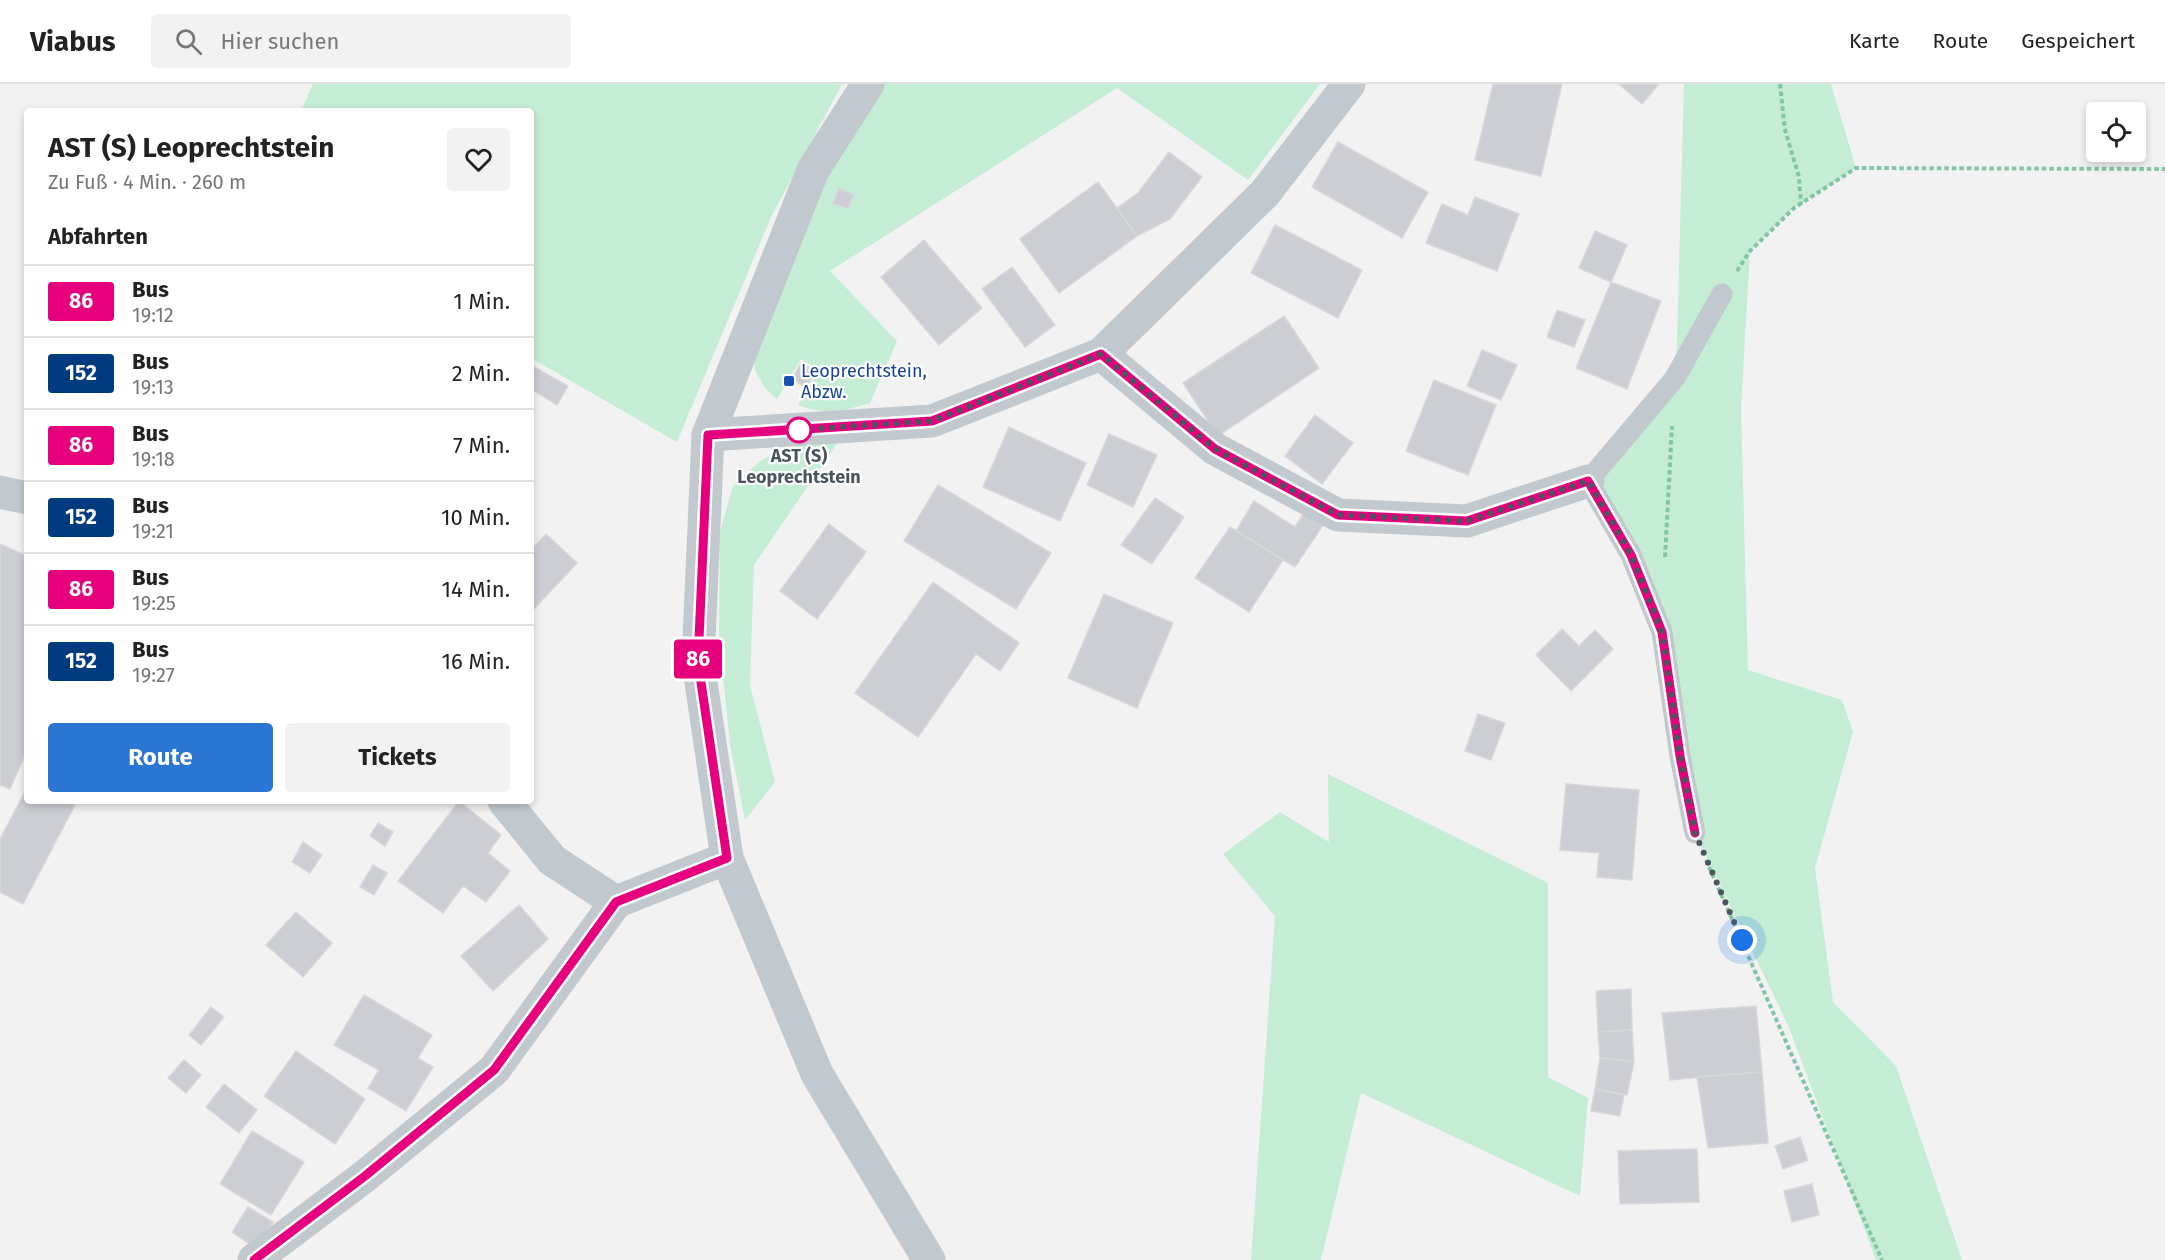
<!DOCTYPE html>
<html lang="de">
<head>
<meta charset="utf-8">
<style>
  body { margin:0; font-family:"Fira Sans",sans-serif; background:#f2f2f2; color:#222; height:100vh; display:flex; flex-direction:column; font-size:22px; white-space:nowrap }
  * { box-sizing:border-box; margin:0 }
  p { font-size:20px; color:#767676 }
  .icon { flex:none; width:33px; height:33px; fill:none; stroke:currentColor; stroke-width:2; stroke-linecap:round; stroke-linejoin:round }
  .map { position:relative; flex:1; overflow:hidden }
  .side { position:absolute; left:24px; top:24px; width:510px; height:696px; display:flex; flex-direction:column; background:#fff; border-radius:6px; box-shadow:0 3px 9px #0003 }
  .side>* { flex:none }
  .badge { padding:0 12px; border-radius:4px; font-size:21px; line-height:39px }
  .fabs { position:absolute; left:2086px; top:18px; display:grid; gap:12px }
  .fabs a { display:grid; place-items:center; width:60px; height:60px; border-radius:6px; background:#fff; box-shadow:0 3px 9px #0003; font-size:30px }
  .you { position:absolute; width:30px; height:30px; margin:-15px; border:4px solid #fff; border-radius:50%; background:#1a73e8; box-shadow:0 0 0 9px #1a73e833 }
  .map>.badge { position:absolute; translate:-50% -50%; box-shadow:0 0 0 3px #fff }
  h2 { padding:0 24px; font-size:22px; line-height:54px }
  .round { display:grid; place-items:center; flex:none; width:63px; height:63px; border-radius:6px; background:#f2f2f2 }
  .overview { display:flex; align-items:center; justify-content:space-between; height:102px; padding:0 24px }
  h1 { font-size:28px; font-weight:700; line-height:45px }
  .button { display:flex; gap:12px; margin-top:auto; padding:12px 24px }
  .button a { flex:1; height:69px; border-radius:6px; background:#2c76d3; color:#fff; font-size:24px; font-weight:700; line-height:69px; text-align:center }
  .button a+a { background:#f2f2f2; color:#222 }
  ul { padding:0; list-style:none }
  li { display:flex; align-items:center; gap:18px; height:72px; padding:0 24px; border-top:2px solid #e0e0e0 }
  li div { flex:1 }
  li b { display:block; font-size:22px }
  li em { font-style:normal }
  li .badge { min-width:66px; font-weight:700; text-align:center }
  header { display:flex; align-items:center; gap:36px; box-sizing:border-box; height:84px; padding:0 30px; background:#fff; border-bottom:2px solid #e0e0e0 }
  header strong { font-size:28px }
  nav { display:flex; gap:33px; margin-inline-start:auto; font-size:21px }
  .search { width:420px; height:54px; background:#f2f2f2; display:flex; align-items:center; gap:15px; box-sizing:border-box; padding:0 21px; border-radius:6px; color:#767676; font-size:22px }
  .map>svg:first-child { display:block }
  .green { fill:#c5ecd4 }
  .building { fill:#ccced3; stroke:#d6d8dc; stroke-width:1.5 }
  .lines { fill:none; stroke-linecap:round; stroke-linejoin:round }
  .path { stroke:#81c6a4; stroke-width:4; stroke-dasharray:4.5 3; stroke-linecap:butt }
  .service { stroke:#c1c9ce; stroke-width:21 }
  .minor { stroke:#c1c9ce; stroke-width:33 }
  .tertiary { stroke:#c1c9ce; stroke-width:33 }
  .line-casing { stroke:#fff; stroke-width:14 }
  .line { stroke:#e6007e; stroke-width:9 }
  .walk { stroke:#4b555d; stroke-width:6; stroke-dasharray:0 10.8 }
  .transit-dot { fill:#1a4fb4; stroke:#fff; stroke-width:2 }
  .stop-dot { fill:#fff; stroke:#e6007e; stroke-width:3 }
  .labels { text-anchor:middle; stroke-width:4.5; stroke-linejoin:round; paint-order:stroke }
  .transit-label { font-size:18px; fill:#164399; stroke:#fff; text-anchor:start }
  .stop-label { font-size:18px; font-weight:bold; fill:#4b555d; stroke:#fff }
</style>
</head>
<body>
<header>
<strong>Viabus</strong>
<div class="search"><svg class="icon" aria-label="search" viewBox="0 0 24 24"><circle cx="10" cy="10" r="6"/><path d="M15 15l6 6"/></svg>Hier suchen</div>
<nav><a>Karte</a><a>Route</a><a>Gespeichert</a></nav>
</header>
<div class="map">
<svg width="2165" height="1176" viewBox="0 0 2165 1176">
  <rect width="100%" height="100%" fill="#f3f2f2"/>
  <g class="green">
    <path d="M313,0H842L771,133L677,358L531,274V27H301Z"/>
    <path d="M877,0H1320L1248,96L1117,4L830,187L897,257L870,319C845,327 823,331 798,321L819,286L801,275L777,315L765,304L755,286L752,260L802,134Z"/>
    <path d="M1684,0H1831L1856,84L1794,124L1750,167L1741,324L1748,586L1842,616L1853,648L1815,784L1833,918L1896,982L1962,1176H1876L1788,941L1695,749L1661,546L1588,397L1676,293Z"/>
    <path d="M840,355L754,481L750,601L775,698L745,736L730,660L719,554L720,448L733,402L759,378L783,364Z"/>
    <path d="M1328,690L1548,799V993L1588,1014L1580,1112L1361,1009L1321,1176H1251L1275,832L1223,770L1280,728L1329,758Z"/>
  </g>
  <g class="building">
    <path d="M1493,0H1562L1541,92L1475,76Z"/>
    <path d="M1619,0H1659L1642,20Z"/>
    <path d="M1338,58L1428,108L1402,154L1312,103Z"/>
    <path d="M1169,68L1202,93L1170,135L1137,152L1117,124L1138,109Z"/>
    <path d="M1098,98L1137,152L1059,209L1020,155Z"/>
    <path d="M839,104L854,111L848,125L833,119Z"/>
    <path d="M1475,113L1519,130L1497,187L1426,159L1442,120L1468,131Z"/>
    <path d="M1275,141L1362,186L1338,234L1251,189Z"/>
    <path d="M1595,147L1627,161L1611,198L1579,184Z"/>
    <path d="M924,156L982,224L939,261L881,193Z"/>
    <path d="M1012,183L1055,241L1025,263L982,205Z"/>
    <path d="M1611,198L1661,217L1627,305L1576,284Z"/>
    <path d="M1557,226L1585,236L1574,263L1547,253Z"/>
    <path d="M1284,232L1319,284L1218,352L1183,299Z"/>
    <path d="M1482,266L1517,281L1501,316L1467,302Z"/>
    <path d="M801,279L816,288L806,304L792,295Z"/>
    <path d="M531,281L568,302L557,321L531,305Z"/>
    <path d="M1434,296L1496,321L1468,391L1406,367Z"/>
    <path d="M1315,331L1353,359L1322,400L1285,372Z"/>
    <path d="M1009,343L1086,379L1060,437L983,403Z"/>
    <path d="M1109,350L1157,371L1133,423L1087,401Z"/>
    <path d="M938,401L1051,469L1016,525L904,457Z"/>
    <path d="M1155,414L1184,433L1152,480L1121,461Z"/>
    <path d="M1254,417L1295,443L1307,424L1326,437L1295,483L1236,447Z"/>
    <path d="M829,440L866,468L817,535L780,507Z"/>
    <path d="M1230,443L1283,476L1249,528L1195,494Z"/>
    <path d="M546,450L577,479L531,528V466Z"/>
    <path d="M0,460L27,472V666L10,705L0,701Z"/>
    <path d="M933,498L1019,559L1000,587L976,570L918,653L855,609Z"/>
    <path d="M1104,510L1173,539L1137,624L1068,594Z"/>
    <path d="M1562,545L1579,562L1595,546L1613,565L1571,607L1536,571Z"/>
    <path d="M1478,630L1505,639L1491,676L1465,667Z"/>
    <path d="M1566,700L1639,706L1632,796L1597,793L1599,769L1560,766Z"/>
    <path d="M27,704V717H77L23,820L0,808V755Z"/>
    <path d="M459,717L501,751L488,769L510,787L486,818L463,802L443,829L398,797Z"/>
    <path d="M378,739L393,748L385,762L370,752Z"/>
    <path d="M303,758L322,771L310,789L292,778Z"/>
    <path d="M373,781L387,789L374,811L360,803Z"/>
    <path d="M519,821L548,855L493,907L461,872Z"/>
    <path d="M296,828L332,859L303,893L266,861Z"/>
    <path d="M1631,905L1632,946L1598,948L1596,907Z"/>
    <path d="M364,911L432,951L418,974L433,983L406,1027L368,1004L379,986L334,961Z"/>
    <path d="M1756,922L1762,988L1670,996L1662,929Z"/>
    <path d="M211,923L224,933L201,961L189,951Z"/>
    <path d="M1632,946L1634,978L1600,974L1598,948Z"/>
    <path d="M296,967L365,1015L335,1060L264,1012Z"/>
    <path d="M1600,974L1634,978L1627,1011L1595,1005Z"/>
    <path d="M184,976L201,991L186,1009L168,994Z"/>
    <path d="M1762,988L1768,1059L1708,1064L1697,993Z"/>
    <path d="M224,1000L257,1026L239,1049L206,1023Z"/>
    <path d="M1595,1005L1624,1011L1620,1032L1591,1027Z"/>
    <path d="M252,1047L304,1078L271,1131L220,1100Z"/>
    <path d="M1800,1053L1808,1076L1783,1085L1775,1062Z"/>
    <path d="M1697,1065L1699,1118L1620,1120L1618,1067Z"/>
    <path d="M1812,1100L1819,1131L1792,1138L1784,1107Z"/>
    <path d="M248,1123L273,1138L257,1165L232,1148Z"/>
  </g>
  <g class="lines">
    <g class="path">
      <path d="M1780,0L1785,46L1799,93L1801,120"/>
      <path d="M1737,187L1750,167L1794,124L1856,84L2165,85"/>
      <path d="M1665,473L1672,342"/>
      <path d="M1706,776L1882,1176"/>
    </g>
    <path class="service" d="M1695,749L1680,672L1662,548L1631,471L1588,397L1675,294L1722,210"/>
    <g class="minor">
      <path d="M1101,270L1265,109L1349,0"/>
      <path d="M708,351L932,337L1101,270L1215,365L1338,431L1467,437L1588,397"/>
      <path d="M0,408L27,414"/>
      <path d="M504,717L552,776L616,818L727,774"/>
      <path d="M254,1176L365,1092L494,986L616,818"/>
    </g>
    <path class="tertiary" d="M868,0L813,86L708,351L698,578L727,774L817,990L929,1176"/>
  </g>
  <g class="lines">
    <defs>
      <path id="line" d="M254,1176L365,1092L494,986L616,818L727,774L698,578L708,351L932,337L1101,270L1215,365L1338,431L1467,437L1588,397L1631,471L1662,548L1680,672L1695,749"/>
    </defs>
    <use href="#line" class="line-casing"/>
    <use href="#line" class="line"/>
    <path class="walk" d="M799,346H794L932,337L1101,270L1215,365L1338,431L1467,437L1588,397L1631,471L1662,548L1680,672L1695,749L1742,856"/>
  </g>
  <rect class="transit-dot" x="783" y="291" width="12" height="12" rx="3"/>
  <circle class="stop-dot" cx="799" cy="346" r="12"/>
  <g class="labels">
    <g class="transit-label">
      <text x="801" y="293">Leoprechtstein,<tspan x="801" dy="21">Abzw.</tspan></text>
    </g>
    <g class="stop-label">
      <text x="799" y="378">AST (S)<tspan x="799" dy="21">Leoprechtstein</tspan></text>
    </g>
  </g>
</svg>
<div class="fabs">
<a><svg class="icon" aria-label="locate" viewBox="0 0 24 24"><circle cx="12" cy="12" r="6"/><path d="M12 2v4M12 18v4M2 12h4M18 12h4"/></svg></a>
</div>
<div class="you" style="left:1742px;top:856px"></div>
<b class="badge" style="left:698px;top:575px;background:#e6007e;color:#fff">86</b>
<section class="side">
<div class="overview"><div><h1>AST (S) Leoprechtstein</h1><p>Zu Fuß · 4 Min. · 260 m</p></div><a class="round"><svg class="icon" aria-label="heart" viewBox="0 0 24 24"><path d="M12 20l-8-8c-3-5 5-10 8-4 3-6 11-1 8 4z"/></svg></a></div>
<h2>Abfahrten</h2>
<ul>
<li><span class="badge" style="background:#e6007e;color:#fff">86</span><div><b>Bus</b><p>19:12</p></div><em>1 Min.</em></li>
<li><span class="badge" style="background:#003b80;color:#fff">152</span><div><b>Bus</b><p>19:13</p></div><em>2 Min.</em></li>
<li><span class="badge" style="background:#e6007e;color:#fff">86</span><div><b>Bus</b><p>19:18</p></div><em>7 Min.</em></li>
<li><span class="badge" style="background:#003b80;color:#fff">152</span><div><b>Bus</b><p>19:21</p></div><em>10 Min.</em></li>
<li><span class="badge" style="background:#e6007e;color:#fff">86</span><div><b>Bus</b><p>19:25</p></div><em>14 Min.</em></li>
<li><span class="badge" style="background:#003b80;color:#fff">152</span><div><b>Bus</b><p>19:27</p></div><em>16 Min.</em></li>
</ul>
<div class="button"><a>Route</a><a>Tickets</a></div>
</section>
</div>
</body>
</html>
